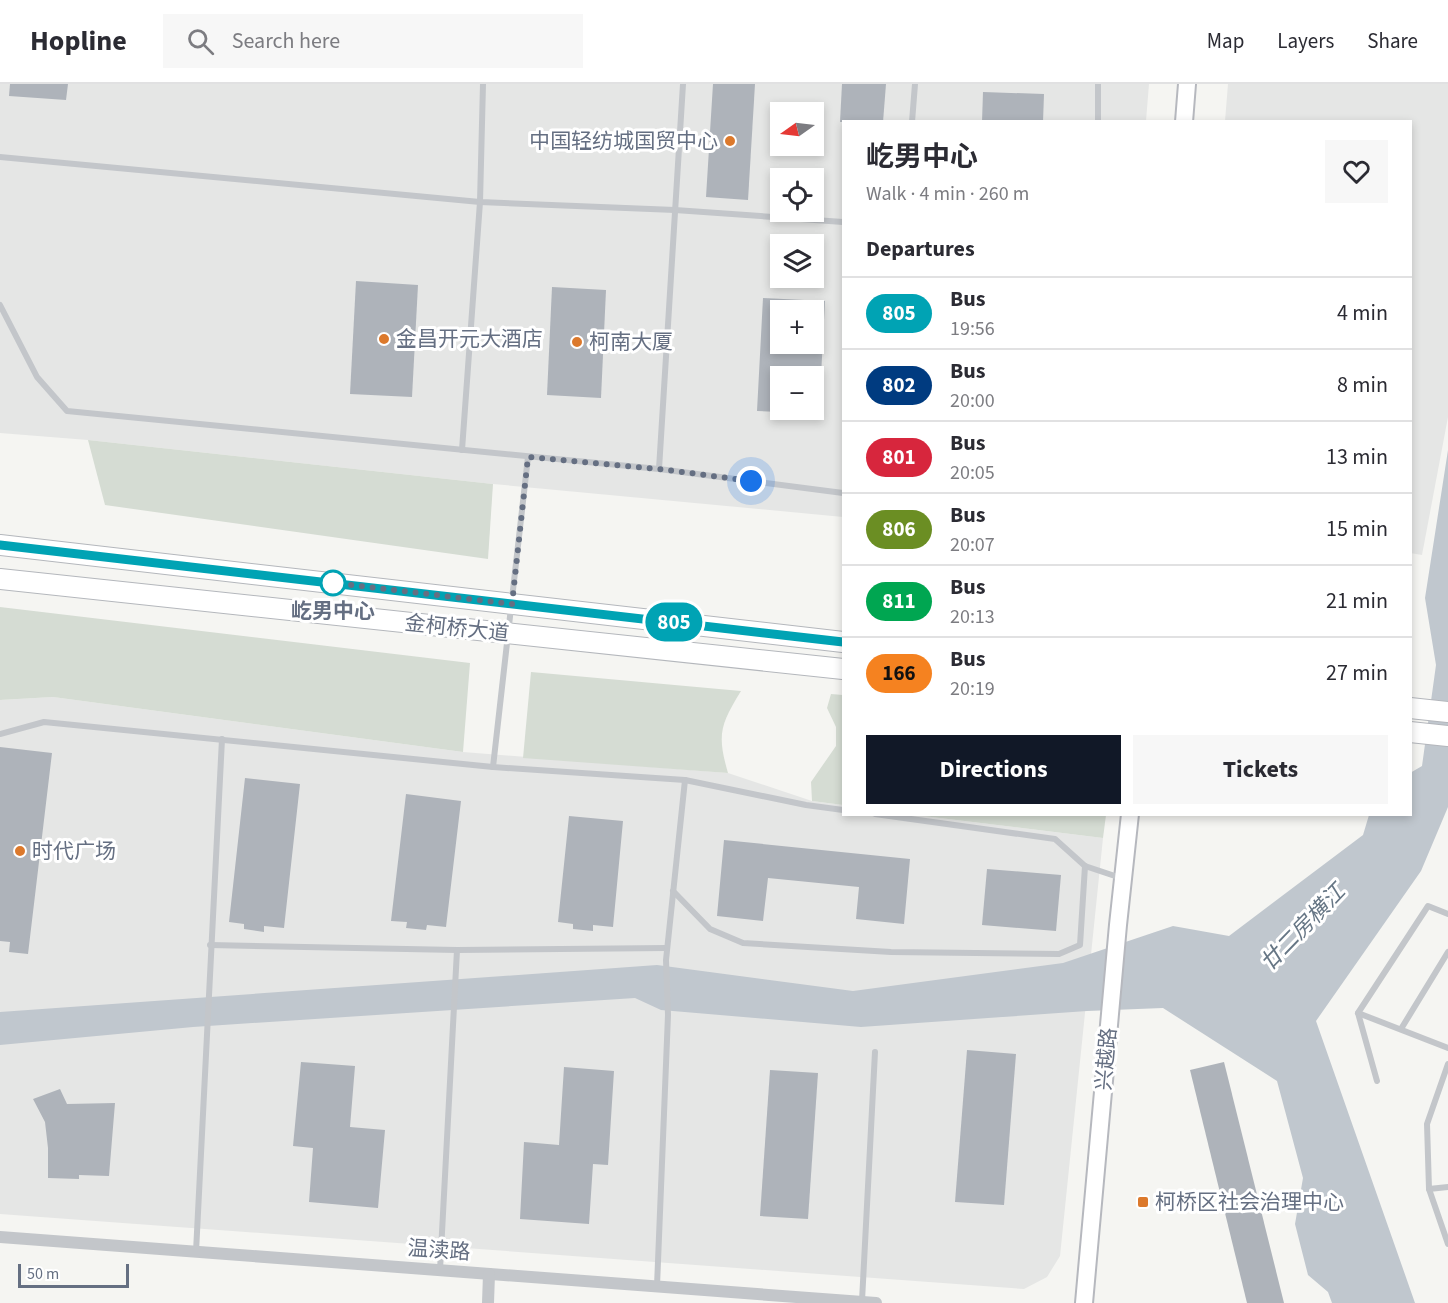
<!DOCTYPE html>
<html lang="en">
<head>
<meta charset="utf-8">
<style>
  body { margin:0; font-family:"Source Sans 3","Noto Sans SC",sans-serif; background:#f7f7f7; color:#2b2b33; height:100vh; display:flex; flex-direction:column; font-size:22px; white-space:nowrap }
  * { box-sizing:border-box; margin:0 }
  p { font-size:20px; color:#7c7c81 }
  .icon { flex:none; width:33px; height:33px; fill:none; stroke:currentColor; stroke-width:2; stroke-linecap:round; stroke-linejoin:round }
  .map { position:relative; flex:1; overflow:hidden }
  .sheet { position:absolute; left:842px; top:36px; width:570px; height:696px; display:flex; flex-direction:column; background:#fff; border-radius:0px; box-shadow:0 3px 9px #0003 }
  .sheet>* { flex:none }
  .badge { padding:0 12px; border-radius:20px; font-size:21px; line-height:39px }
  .needle { width:39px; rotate:256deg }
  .tools { position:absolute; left:770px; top:18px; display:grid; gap:12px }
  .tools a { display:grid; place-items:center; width:54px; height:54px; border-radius:0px; background:#fff; box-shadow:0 3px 9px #0003; font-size:30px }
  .scale { position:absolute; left:18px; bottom:15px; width:111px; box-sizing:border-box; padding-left:6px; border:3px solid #656f82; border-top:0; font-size:16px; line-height:21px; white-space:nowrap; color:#656f82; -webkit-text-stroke:4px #fff; paint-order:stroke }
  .you { position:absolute; width:30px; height:30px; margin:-15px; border:4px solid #fff; border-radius:50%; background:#1a73e8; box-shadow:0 0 0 9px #1a73e833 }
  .map>.badge { position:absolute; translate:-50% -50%; box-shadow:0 0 0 3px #fff }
  h2 { padding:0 24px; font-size:22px; line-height:54px }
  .round { display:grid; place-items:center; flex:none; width:63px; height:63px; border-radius:0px; background:#f7f7f7 }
  .summary { display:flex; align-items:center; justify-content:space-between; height:102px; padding:0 24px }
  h1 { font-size:28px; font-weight:700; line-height:45px }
  .action { display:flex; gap:12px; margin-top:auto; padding:12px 24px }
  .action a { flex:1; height:69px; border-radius:0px; background:#111827; color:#fff; font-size:24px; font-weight:700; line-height:69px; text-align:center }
  .action a+a { background:#f7f7f7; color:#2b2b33 }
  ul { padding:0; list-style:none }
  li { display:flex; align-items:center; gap:18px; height:72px; padding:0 24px; border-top:2px solid #e1e1e2 }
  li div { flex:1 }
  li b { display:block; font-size:22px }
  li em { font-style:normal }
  li .badge { min-width:66px; font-weight:700; text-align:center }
  header { display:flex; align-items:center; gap:36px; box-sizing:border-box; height:84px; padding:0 30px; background:#fff; border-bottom:2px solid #e1e1e2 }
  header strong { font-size:28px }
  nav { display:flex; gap:33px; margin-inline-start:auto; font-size:21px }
  .search { width:420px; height:54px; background:#f7f7f7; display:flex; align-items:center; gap:15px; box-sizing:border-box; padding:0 21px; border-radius:0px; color:#7c7c81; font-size:22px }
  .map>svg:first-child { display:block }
  .built { fill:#e5e6e5; fill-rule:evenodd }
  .green { fill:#d5dcd3 }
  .water { fill:#c0c7ce }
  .building { fill:#aeb3ba; fill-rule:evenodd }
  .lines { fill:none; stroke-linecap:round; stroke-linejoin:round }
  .secondary-casing { stroke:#b6b8be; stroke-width:20 }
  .primary-casing { stroke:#b4b7bc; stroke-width:22 }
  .lane { stroke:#c3c6ca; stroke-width:6 }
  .street { stroke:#c3c6ca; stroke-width:12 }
  .secondary { stroke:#fff; stroke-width:16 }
  .primary { stroke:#fff; stroke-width:20 }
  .line-casing { stroke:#fff; stroke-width:14 }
  .line { stroke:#00a3b4; stroke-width:9 }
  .walk { stroke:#656f82; stroke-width:6; stroke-dasharray:0 10.8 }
  .poi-dot { fill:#dc792c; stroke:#fff; stroke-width:2 }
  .stop-dot { fill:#fff; stroke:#00a3b4; stroke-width:3 }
  .labels { text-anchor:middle; stroke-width:6; stroke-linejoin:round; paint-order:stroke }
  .poi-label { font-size:21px; fill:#656f82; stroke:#fff; text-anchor:start }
  .stop-label { font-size:21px; font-weight:bold; fill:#656f82; stroke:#fff }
  .street-label { font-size:21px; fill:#656f82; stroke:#fff }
  .water-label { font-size:22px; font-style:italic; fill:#667685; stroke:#fff }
</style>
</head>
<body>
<header>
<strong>Hopline</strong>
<div class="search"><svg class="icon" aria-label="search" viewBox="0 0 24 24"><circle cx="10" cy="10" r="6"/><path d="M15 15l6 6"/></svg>Search here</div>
<nav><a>Map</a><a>Layers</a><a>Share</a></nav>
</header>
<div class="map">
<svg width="1448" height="1219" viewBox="0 0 1448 1219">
  <rect width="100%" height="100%" fill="#f5f5f2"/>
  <g class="built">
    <path d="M0,0H1149L1146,37L843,38V433L493,400L88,356L0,349ZM780,28H813V62H780ZM780,94H813V128H780ZM780,160H813V194H780ZM780,226H813V260H780ZM780,292H813V326H780Z"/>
    <path d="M1228,0H1448V333L1422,471L1410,469V38L1225,37Z"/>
    <path d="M53,613L463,668L728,689L812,717L843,721V730L915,731L1103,754L1060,1172L1047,1193L1024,1205L0,1130V616Z"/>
  </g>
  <g class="green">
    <path d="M88,356L493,400L488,475L105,421Z"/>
    <path d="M0,523L470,579L463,668L53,613L0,616Z"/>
    <path d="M531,588L741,607C720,641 717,651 728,689L523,674Z"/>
    <path d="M831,610L843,611V721L812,717L811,698L836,662V643L827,624Z"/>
    <path d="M915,731L1106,730V731L1103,754Z"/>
  </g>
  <path class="water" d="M1448,366V723L1421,787L1316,937L1415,1219H1332L1328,1208L1308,1191L1295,1140L1303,1094L1277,997L1163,924L1087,927L861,943L661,926L635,914L193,943L0,961V928L657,881L853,907L1063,879L1173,842L1229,852L1363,751L1369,731L1410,730V689L1422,682L1436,581L1425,514Z"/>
  <g class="building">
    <path d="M10,0H68L66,16L9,12Z"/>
    <path d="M713,0H755L748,116L706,113Z"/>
    <path d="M842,0H886L883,38H840Z"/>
    <path d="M983,8L1044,10L1043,38H982Z"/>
    <path d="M356,197L418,201L412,313L350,310Z"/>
    <path d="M552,203L606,206L601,314L547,311Z"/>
    <path d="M763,214L825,217L821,292H780V328L757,327ZM813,218V260H780V226H813Z"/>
    <path d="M0,663L52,669L28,870L9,868L10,858L0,857Z"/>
    <path d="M245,694L300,700L284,844L264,842V848L244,845V840L229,838Z"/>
    <path d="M406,710L461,717L446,843L427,841L426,846L406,844L407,838L391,837Z"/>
    <path d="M569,732L623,737L613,843L593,841V847L573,845V840L558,838Z"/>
    <path d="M724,756L910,775L904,840L856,835L859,803L768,794L763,837L717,832Z"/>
    <path d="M987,785L1061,791L1056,847L982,841Z"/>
    <path d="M967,966L1016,970L1004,1121L955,1118Z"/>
    <path d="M301,978L355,982L350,1043L385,1046L378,1124L309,1118L313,1064L293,1062Z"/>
    <path d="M1224,978L1284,1219H1247L1190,986Z"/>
    <path d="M564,983L614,987L608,1081L593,1080L589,1140L520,1135L524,1058L559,1061Z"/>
    <path d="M770,986L818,989L808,1135L760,1132Z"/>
    <path d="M60,1005L67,1020L115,1019L109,1092L79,1091V1095L48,1094V1064L45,1038L33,1015Z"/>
  </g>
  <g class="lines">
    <defs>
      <g id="secondary">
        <path d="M1184,38L1187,0"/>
        <path d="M1084,1219L1118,841L1130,730"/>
      </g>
      <g id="primary">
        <path d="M0,461L843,558"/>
        <path d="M0,495L843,585"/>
        <path d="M1410,624L1448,628"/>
        <path d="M1410,648L1448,652"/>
      </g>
    </defs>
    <use href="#secondary" class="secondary-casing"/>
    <use href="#primary" class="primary-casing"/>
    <g class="lane">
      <path d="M912,38L915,0"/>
      <path d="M1098,38V0"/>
      <path d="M0,73L480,118L675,126L843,138"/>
      <path d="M0,221L37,293L67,327L659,385L843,409"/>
      <path d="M462,366L480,118L483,0"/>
      <path d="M659,385L683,0"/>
      <path d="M0,650L44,638L493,683L685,696L806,721L843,726"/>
      <path d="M493,683L528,373"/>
      <path d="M875,730L1055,755L1085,782L1121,794"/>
      <path d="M673,807L710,845L743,859L891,868L1059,870L1080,861L1085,782"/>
      <path d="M210,861L457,866L667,864"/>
      <path d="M1358,929L1448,964"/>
      <path d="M1401,945L1448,868"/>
      <path d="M1448,980L1427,1040L1429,1105L1448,1160"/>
      <path d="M1377,997L1358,929L1428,822L1448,830"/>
      <path d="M1429,1105L1448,1103"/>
      <path d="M196,1168L222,655"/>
      <path d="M440,1186L457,866"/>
      <path d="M657,1202L668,931L666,876L685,696"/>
      <path d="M862,1217L875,968"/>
    </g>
    <g class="street">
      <path d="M0,1153L876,1219"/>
      <path d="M488,1219L489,1190"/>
    </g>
    <use href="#secondary" class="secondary"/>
    <use href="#primary" class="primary"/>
  </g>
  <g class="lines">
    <defs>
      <path id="line" d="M0,461L843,558"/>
    </defs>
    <use href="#line" class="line-casing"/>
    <use href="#line" class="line"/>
    <path class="walk" d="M333,499L326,498L512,520L528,373L659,385L751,397"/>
  </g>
  <g class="poi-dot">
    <circle cx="730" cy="57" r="6"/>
    <circle cx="384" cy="255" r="6"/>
    <circle cx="577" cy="258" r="6"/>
    <circle cx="20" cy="767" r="6"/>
    <rect x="1137" y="1112" width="12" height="12" rx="3"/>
  </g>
  <circle class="stop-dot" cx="333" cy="499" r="12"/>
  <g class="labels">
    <g class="poi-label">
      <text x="718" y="64" text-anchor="end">中国轻纺城国贸中心</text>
      <text x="396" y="262">金昌开元大酒店</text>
      <text x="589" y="265">柯南大厦</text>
      <text x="32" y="774">时代广场</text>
      <text x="1155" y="1125">柯桥区社会治理中心</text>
    </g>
    <g class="stop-label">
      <text x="333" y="534">屹男中心</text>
    </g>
    <g class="street-label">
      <text transform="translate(457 544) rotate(6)" y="7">金柯桥大道</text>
      <text transform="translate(1106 975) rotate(-85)" y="7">兴越路</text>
      <text transform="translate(439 1166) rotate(4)" y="7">温渎路</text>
    </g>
    <g class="water-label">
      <text transform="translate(1302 843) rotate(-46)" y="8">廿二房横江</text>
    </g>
  </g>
</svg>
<div class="tools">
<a><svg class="needle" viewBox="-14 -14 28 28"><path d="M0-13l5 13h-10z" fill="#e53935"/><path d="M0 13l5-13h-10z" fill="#7c7c81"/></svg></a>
<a><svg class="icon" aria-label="locate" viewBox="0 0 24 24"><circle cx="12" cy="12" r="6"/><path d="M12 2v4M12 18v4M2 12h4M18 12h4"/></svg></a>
<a><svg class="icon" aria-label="layers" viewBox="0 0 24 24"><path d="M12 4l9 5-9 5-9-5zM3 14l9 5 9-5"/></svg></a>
<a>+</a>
<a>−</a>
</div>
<div class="scale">50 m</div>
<div class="you" style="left:751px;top:397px"></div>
<b class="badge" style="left:674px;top:538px;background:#00a3b4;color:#fff">805</b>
<section class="sheet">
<div class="summary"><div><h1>屹男中心</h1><p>Walk · 4 min · 260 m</p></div><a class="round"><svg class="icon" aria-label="heart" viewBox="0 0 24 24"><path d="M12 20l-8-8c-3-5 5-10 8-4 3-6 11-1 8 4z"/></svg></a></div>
<h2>Departures</h2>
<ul>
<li><span class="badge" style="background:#00a3b4;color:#fff">805</span><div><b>Bus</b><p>19:56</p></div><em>4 min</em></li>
<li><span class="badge" style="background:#003b80;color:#fff">802</span><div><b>Bus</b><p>20:00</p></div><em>8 min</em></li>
<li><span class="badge" style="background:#d7263d;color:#fff">801</span><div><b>Bus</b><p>20:05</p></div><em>13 min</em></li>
<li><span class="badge" style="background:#6b8e23;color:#fff">806</span><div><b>Bus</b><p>20:07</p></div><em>15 min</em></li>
<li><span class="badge" style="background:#00a651;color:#fff">811</span><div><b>Bus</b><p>20:13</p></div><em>21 min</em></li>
<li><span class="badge" style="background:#f58220;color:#111">166</span><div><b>Bus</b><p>20:19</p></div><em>27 min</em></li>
</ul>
<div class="action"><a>Directions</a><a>Tickets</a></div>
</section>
</div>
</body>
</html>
